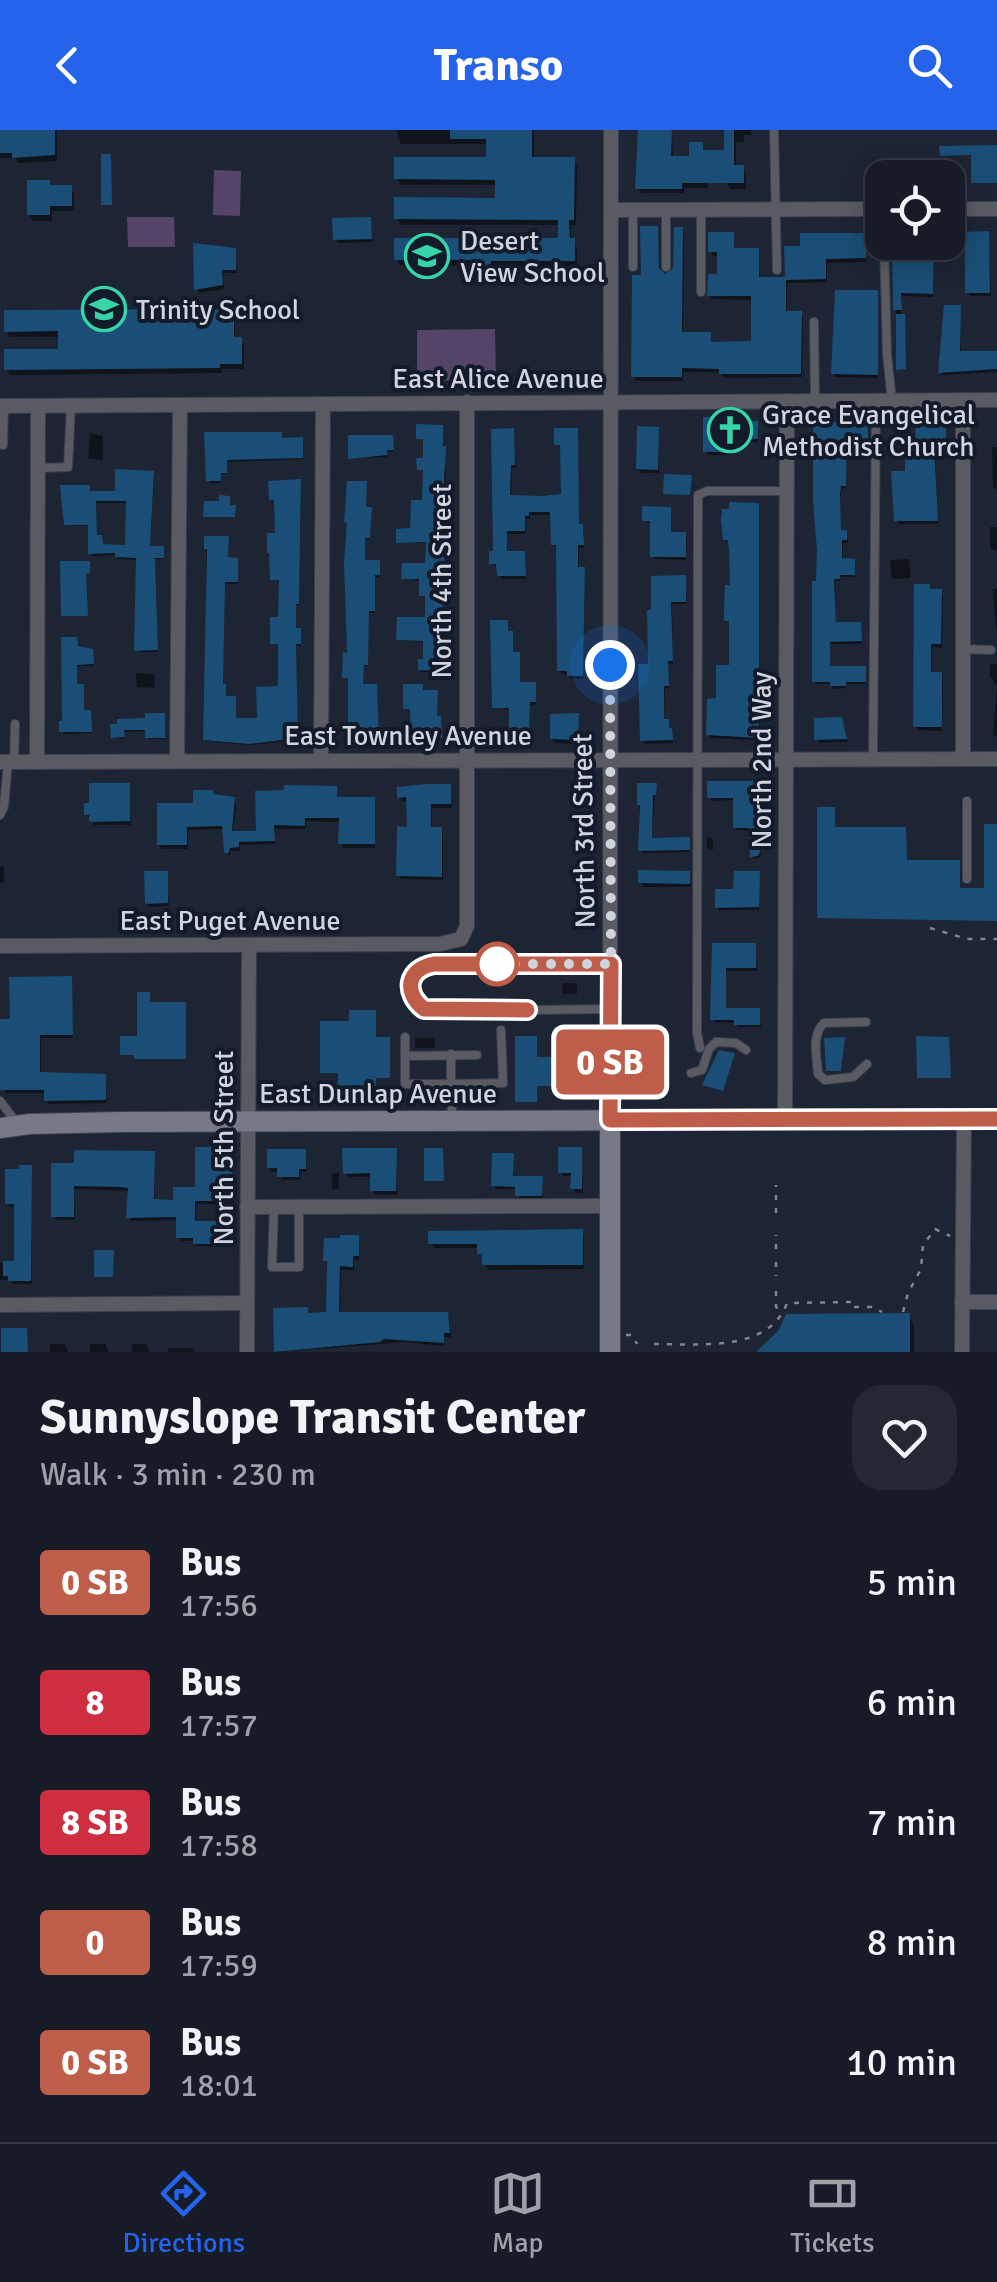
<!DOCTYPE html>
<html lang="en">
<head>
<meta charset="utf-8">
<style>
  body { margin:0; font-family:Signika,sans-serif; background:#232833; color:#f1f3f6; height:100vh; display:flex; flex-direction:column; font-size:38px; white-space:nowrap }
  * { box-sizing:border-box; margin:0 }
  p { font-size:32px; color:#9ea1a7 }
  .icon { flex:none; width:55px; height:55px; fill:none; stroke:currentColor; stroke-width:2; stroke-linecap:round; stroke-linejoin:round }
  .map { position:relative; height:1222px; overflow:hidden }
  .panel { display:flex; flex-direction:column; background:#161b27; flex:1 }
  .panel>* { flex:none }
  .badge { padding:0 20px; border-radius:8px; font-size:35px; line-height:65px }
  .tools { position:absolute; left:865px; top:30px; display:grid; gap:20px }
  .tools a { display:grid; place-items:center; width:100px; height:100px; border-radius:20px; background:#161b27; box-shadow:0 5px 25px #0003,0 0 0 2px #353944; font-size:50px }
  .you { position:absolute; width:50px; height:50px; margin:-25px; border:8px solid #fff; border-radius:50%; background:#1a73e8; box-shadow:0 0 0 15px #1a73e833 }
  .map>.badge { position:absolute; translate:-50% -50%; box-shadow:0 0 0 5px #fff }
  .round { display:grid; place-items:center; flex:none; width:105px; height:105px; border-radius:30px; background:#232833 }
  .headline { display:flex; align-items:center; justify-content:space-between; height:170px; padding:0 40px }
  h1 { font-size:48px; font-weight:700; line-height:75px }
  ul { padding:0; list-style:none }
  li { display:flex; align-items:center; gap:30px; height:120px; padding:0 40px }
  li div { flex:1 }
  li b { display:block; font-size:38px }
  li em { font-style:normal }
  li .badge { min-width:110px; font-weight:700; text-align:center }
  header { display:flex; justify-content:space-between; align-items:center; height:130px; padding:0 40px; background:#2563eb; color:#fff; font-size:45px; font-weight:700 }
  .menu { display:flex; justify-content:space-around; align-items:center; height:140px; border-top:2px solid #353944; background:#161b27; font-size:28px; color:#9ea1a7 }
  .menu a { display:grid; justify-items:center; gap:5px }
  .menu .selected { color:#2563eb }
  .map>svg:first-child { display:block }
  .park { fill:#544568 }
  .shadow { fill:#0007; fill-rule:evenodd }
  .building { fill:#1a4e76; fill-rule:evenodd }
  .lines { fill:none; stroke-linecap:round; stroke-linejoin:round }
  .lane-casing { stroke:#39404f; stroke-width:10 }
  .street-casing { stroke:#39404f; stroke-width:16 }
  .secondary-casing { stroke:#39404f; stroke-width:22 }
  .path { stroke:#7f8592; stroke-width:2.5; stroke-dasharray:5 8; stroke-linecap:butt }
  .lane { stroke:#5a5a63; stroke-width:8 }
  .street { stroke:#5a5a63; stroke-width:14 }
  .secondary { stroke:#787987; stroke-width:20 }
  .line-casing { stroke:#fff; stroke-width:22 }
  .line { stroke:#be5d49; stroke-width:15 }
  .walk { stroke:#cfd4df; stroke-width:10; stroke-dasharray:0 18 }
  .stop-dot { fill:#fff; stroke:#be5d49; stroke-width:5 }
  .labels { text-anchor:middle; stroke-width:8; stroke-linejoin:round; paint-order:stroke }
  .poi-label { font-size:28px; fill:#cfd4df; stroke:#131a2a; text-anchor:start }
  .street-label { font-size:28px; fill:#cfd4df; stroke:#131a2a }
</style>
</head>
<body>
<header><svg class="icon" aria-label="back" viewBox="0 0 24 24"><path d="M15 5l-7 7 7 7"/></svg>Transo<svg class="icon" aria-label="search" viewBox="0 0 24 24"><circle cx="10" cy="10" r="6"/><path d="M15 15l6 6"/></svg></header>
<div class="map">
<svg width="997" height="1222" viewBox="0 0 997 1222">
  <rect width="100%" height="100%" fill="#1d2434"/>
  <g class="park">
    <path d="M214,40L241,41L240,86L213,85Z"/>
    <path d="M127,87H174L175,117H128Z"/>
    <path d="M495,199L496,250L417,251V200Z"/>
  </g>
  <g class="shadow">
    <path d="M0,0H57V31L18,33L15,28H0Z"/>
    <path d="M397,0H534V30H574L577,36L576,95H571V111L577,117V136H493V149H476L473,136L400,135L397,129L560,111V95H400L397,89L497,70V55H400L397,49L488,30V14H401Z"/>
    <path d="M640,0H672L673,28L692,29L702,14L708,28V58H684V63H641L638,58Z"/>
    <path d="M727,0H751V5H744V12H736V38H742L746,44V59H730L727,53Z"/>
    <path d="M49,52L52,58H70L74,64V81H52V91H33L29,85Z"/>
    <path d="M370,89L373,112L338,113L335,109Z"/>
    <path d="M657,98L660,142L665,148L676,139L681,99L684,103L683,204L710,205L712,214L754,213V170L712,169L710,165L720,146L719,126H713L711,121L732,105L735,120H758L760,149H787L864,105L867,132L827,133V152L787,153V183H800L803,187L802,247L724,248L720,242H683V251H636L634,247L643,147Z"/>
    <path d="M988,104L991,166H970L968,162Z"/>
    <path d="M911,112H934L933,167L902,166L899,239L896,180Z"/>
    <path d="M234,120L237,143H223L224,159L199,163L197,159Z"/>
    <path d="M876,162L878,248L835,247L833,243Z"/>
    <path d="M959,178L961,224L997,223V242L942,245Z"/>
    <path d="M232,182L235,188V210H241L244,216V239H222V243L10,245L7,239L61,222V207H10L6,201Z"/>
    <path d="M944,290L947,314L935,315L938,394H898L908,343Z"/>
    <path d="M714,293H756L758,312L727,313V325H708L706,321Z"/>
    <path d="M816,295L867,296L869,299L868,311H848L846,358H842L840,370L841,403L847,406L848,413H843V431H854L855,447H840V451H835L836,495L860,494L862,514H830V539H864L866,542V554H846V558L834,559L831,554H816L814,551L819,453Z"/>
    <path d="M442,297L446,344L441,408L444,411L443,482H439L440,536H437V542H421L426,512L399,510L427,490V468L422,465V451L404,448L427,436L428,413L399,412L412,401L425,373L426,342L419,340L425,331V310L419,308Z"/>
    <path d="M657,299L659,343H641L639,339Z"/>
    <path d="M576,300L579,397L584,400V418H579V440L585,443L583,549H572L559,541L558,418L553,415V385H530V389H525L526,404H507L508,424L524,423L526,427V449H501L499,437L491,433L513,301L516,338H512L511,367L564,366L563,318L557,314Z"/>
    <path d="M90,303L103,306V331L88,328Z"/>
    <path d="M207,304L302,312L303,329L226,332V344H221V353H210Z"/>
    <path d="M393,310V322H387V327L351,328Z"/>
    <path d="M992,317H997V360L993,357Z"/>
    <path d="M154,346L150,419L163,421L164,429H155L158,522H138V430L119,429L116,425L92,426L90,396L66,395L89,363L117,364ZM96,373H128V418L102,417L97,408Z"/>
    <path d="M301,354L299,475H295V500L301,502V516H296L297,610L251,615L207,611L206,418L228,411V430L238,432V454H224L223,557L236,590H259L281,559L280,515L272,513L280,490L281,452L272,449L278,406L277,372L271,370Z"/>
    <path d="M758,375L760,610L711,608L709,605L732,537L731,494L727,490L733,458L731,413L725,410Z"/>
    <path d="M670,379L671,404L685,405L687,408L686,430L655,429L653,426V394L644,390Z"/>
    <path d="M366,380L371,382L370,409H365V433L380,435V447H374L375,483H368V536H363V556L377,559L379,610H352L350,550L345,547Z"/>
    <path d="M990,397H997V421L990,418Z"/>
    <path d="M909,429L911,448L892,449L890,430Z"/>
    <path d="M684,448L687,474H672L673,533L668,534L669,559L665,558L664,591L669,595L673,613L644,614L651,537L649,482Z"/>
    <path d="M929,457L932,461L940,462L943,465L942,518L932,517V545H940L943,549L942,601L918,600L916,596Z"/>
    <path d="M993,459H997V500L996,497Z"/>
    <path d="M507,493L508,504L513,506V525L520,527V554L536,557V574L530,575L529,614H513L512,580L494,577Z"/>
    <path d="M77,518L93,524V536H77V556L84,582L91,584V603L63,604Z"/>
    <path d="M990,534H997V607L993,604L997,557L990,546Z"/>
    <path d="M136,543L154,544L155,558L137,557Z"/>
    <path d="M577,586L579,614L555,613L552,609Z"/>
    <path d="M165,588L164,609H149L148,601L124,602V609L113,607V597Z"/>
    <path d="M843,594L847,612L819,613L817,609Z"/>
    <path d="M756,654L761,727L754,729L751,701L737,700L735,697L736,670L712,671L710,667Z"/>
    <path d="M128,656L131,695H94L86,684Z"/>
    <path d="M655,656L652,710H688L690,722L643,723L641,720L639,674Z"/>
    <path d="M449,657L452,678H432V699L440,700L443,704V750L401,749L399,745L409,699V671H402L400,667Z"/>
    <path d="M335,658L338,669L374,670L375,718H343L341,692L306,691V699H275V714L240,715V721H231L230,726L226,722L225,699L188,700V719H162L159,715L195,676L214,667L234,669L236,673L233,704L258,703Z"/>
    <path d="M707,707L713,709V720L707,718Z"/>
    <path d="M0,736L4,737V753H0Z"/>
    <path d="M166,743L169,776L149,777L147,773Z"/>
    <path d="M688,743L691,757H643L641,752Z"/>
    <path d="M758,744L759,780H719L717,777Z"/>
    <path d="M754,815L757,841H726V881L758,880L761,897H739L736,893L714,892L715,816Z"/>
    <path d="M71,849L73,908H41V944L105,946L107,973L48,974L47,963H5L12,891Z"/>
    <path d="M562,853H577V864H563Z"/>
    <rect x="415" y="908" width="20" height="10"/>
    <path d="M232,1020L234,1074H196V1094H224L226,1117L197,1116L195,1111H181L178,1090L131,1091L130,1061L74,1059L75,1090H56L54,1086V1036L154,1023L155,1072H176L198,1060Z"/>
    <path d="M395,1020L397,1065L374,1064L372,1047H348L345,1043Z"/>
    <path d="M581,1020L583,1063H575L573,1046H563L561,1042Z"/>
    <path d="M305,1021L307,1042H300V1050H282L279,1042H272L270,1038Z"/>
    <path d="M512,1025L514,1048L541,1049L543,1068H519L518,1059H496L494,1056Z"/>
    <path d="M31,1038L32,1154H13L10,1150H0V1133L16,1134L17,1077H10L8,1073Z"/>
    <rect x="332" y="1043" width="7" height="16"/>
    <path d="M581,1101L584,1107V1139L488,1140L479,1118H434L431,1113Z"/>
    <path d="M358,1107L359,1130H354V1140H341L340,1185L449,1188L451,1207H444V1216L405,1212L277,1222L309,1185H329L326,1130Z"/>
    <path d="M908,1185L914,1195V1222H753Z"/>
    <path d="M50,1214H65L68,1222H50Z"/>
    <path d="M90,1214H106L108,1222H90Z"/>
    <path d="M132,1214H147L149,1222H132Z"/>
    <path d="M168,1218H192L194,1222H168Z"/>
  </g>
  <g class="building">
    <path d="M0,0H55V25L12,28V23H0Z"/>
    <path d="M450,0H532V27H575L574,90H569L570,108H575V131H491V144H470V130H394V108H558V90L394,89V67L495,68V50L394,49V27H486V9H450Z"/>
    <path d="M638,0H672L671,26H689V12H703V20H724V0H734V35H744V53H682V59H635Z"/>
    <path d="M997,15V53H971V25L940,26L939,16Z"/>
    <path d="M101,24H111L112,75H101Z"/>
    <path d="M27,50H50V55H72V76H50V85H27Z"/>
    <path d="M371,87L372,109L333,110L332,88Z"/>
    <path d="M640,96H658L659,138L665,144L673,138L674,97H683L682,202H711V212L751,211V166H707L708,144H717V122H708V102H734V118H759V147H785L784,116H800V103H866V128L826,129V149L786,150V181H802L801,244H719V239L682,238V247H631L632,145H641Z"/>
    <path d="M989,101L990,163H965V102Z"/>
    <path d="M892,112H934L933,164L901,163L902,180H893Z"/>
    <path d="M193,113L236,118V140H222L223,155L194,160Z"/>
    <path d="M835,160H878V245L831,244Z"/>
    <path d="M944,175H961L960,221H997V239L938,243Z"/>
    <path d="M234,179V207H242V234H220V238L4,240V219H58V201L4,202V180Z"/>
    <path d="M896,184H905L906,239L896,240Z"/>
    <path d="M703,287H713V291H758V309L726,310V322H703Z"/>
    <path d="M946,287V312H934L938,391H894L891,341H905V321H916L915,288Z"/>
    <path d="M863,290V294H868V309H847L846,356H841L840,365L841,400H847V410H842V428L855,429V445H840V449H834L836,492H861L862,511L830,512V536H866V552H846V556H830V552H812V451H816L817,420L813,371V293Z"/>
    <path d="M416,294L443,295V316H446L441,406H445L443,481H439L440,535H437V541L418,540V529H423V511L396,510L397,487H425V466H419V449H401L402,433H425L426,412L396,413V399L410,398L411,370H422L423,340H417L416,328H423V309H416Z"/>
    <path d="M637,296L659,297L658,340L636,339Z"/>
    <path d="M514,298L515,335H511L510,365L543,366L561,364L560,315H554V298H578L579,394H583L584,415H578V437H585L583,546H567V541H557L556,415H551L550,382H529V386H525V401H507V421H525L526,446H497L496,434H489V421H493L491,299Z"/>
    <path d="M204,302H282V308L303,307V328L227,330V343H221V351H206Z"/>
    <path d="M348,305H393L394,320H387V325L348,329Z"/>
    <path d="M115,339L154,341L150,416H164V428H155L158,520L134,521L136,428L115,427V423L88,424V395H64L60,355H90V361H115ZM96,371H126L125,415L103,414L102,405H97Z"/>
    <path d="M664,344L692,345L690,365L663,364Z"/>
    <path d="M301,349L299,474H296V498H301V514H296L298,608L249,614L203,610L207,419H204V406H229L228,427L238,428V452H225L223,554H226V566H236V588H257L256,557L278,556V514H270V487H278L279,450H270L269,423H267V403H275L274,370H269L268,351Z"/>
    <path d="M347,351H367L366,377H372L370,408H365V430H380V445H375V481H369L368,535H364L363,554H377L379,608L348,609V548H342L343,522L347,523L344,431L347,393L344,392Z"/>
    <path d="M219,365L230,366V375H236L235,387H203L204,371H219Z"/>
    <path d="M729,372L759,373V608L706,605L707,569L716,568V535H729V491H724V479L725,455H730L729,422L728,410H723L721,390L722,379H729Z"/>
    <path d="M642,376L671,377V402H686V427H650V391H642Z"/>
    <path d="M60,431H90V443L86,444L88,486H61Z"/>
    <path d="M686,445V472H671L673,531H668L669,556H664V589H669V598H672L673,610L640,611L638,534H648L647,480H651V446Z"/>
    <path d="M914,454H930V459H942L941,514H931V542H942V597H913Z"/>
    <path d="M490,490H508V501H513V522H520V552H536V572H530L529,612H509V578H492Z"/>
    <path d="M61,507H77L78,516L93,519L94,534L77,535V554H84V580H91L92,602H59V591H62Z"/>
    <path d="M403,554H423V560H438L437,586H441L442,608L411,609L410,579H403Z"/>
    <path d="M145,583H165V608H145V600H124L125,607L111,608L110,594H117V589L145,588Z"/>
    <path d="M579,583L578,610L550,609V584Z"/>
    <path d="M842,587L847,609L814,610V588Z"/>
    <path d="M707,651H758L760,722L758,726L750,727L749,698H733V668H707Z"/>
    <path d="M89,653H130V691L89,692V685H84V673H89Z"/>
    <path d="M637,653H657L656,665H653L652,708L690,707V720L638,721L640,675H637Z"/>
    <path d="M426,654H451V674H431V697H442V747L396,746L397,696L407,697L406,667L397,668V657Z"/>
    <path d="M284,655L337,656V667H375V714H338L339,688H305V696L274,695L275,711L239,712V717L230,718L229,723H224L222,696L187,697V715H157V673H193V660H213V664L235,667L232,701H256L255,661L284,660Z"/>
    <path d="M817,677H835V697H906L907,730H960V758H984V694H997V791L817,788Z"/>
    <path d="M638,740L690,741V754L638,753Z"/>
    <path d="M144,741H168V773L145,774Z"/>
    <path d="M734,741H760L759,777L715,778V759H733Z"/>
    <path d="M712,813H756V838H726V878H760V895H734V890H710Z"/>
    <path d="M72,846L73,905H40V942L106,944V970L44,971V960H0V889H10L9,847Z"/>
    <path d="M137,862H150V872H186V929H134V925H120V906H137Z"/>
    <path d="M349,880H376V907H390V948H376V956H338V943H320V891H349Z"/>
    <path d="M515,906H537V927H562V956H537V972H515Z"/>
    <path d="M916,906L949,907L951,948H917Z"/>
    <path d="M845,907L841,941H826L824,908Z"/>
    <path d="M719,920L735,923L723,961L702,955Z"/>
    <path d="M195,1017H233V1071H195V1091H225V1114H193V1108H176V1087L126,1088L128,1058L120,1057L74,1056V1087H51V1033H74V1020L155,1021L154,1069L173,1070V1057H195Z"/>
    <path d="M558,1017H582V1059H570L571,1043H558Z"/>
    <path d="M342,1018H397L396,1061H370V1043L343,1044Z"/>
    <path d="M424,1018H443L444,1051H424Z"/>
    <path d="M267,1019H306V1039H299V1047H277V1038H267Z"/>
    <path d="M492,1023H514L513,1046H543L542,1066H515V1057L491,1056Z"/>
    <path d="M19,1035H32L31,1151H8V1146H3V1131H14V1074H5V1039H19Z"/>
    <path d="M583,1099V1135H482V1124H477V1114H428V1101Z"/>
    <path d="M340,1105H359V1126H353V1137L340,1136L339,1182H448L450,1203H444V1213L384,1209L380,1212L274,1222L273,1178L308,1177V1183L326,1182L327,1131H323L324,1108H340Z"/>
    <path d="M94,1120H114L113,1147H94Z"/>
    <path d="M910,1183V1222H756L779,1200L786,1184Z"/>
    <path d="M1,1198H27L28,1222H1Z"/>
  </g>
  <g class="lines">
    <defs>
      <g id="lane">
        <path d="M774,0L777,140"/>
        <path d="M633,80V137"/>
        <path d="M666,80V137"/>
        <path d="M701,80V162"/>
        <path d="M884,112L887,224L892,271"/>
        <path d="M814,192L815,271"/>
        <path d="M3,315L4,276"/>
        <path d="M38,338L68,337L71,276"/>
        <path d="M963,519L991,520"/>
        <path d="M873,629L876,271"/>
        <path d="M14,632L15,594"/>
        <path d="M0,685L4,677L8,632"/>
        <path d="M967,749V671"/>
        <path d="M611,879L437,881C402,877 399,840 434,834H611"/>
        <path d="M866,892L824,893C811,905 817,927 818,944L825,950L853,947L867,934"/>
        <path d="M405,907V954H451V924"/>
        <path d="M700,918L697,902L698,365L707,361H787"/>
        <path d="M405,926L477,925"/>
        <path d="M691,943L702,940L709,919L716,912L736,913L746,920"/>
        <path d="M0,971L16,992"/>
        <path d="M452,986L451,954L503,953L501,900"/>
        <path d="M274,1077L272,1137H299V1077"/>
      </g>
      <g id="street">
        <path d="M948,79H997"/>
        <path d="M611,80L882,79"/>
        <path d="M0,276L997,270"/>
        <path d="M963,629V270"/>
        <path d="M321,630L323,274"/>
        <path d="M177,631L180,275"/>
        <path d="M0,632L997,629"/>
        <path d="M37,632L38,276"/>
        <path d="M0,816L440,814L461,809L467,796V272"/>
        <path d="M785,989L787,271"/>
        <path d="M610,990L611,0"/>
        <path d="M247,1077L610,1076"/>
        <path d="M962,1172H997"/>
        <path d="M0,1175L247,1173"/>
        <path d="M247,1222L249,815"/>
        <path d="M962,1222L964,989"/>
      </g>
      <g id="secondary">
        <path d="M0,998L30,994L120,992L997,989"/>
        <path d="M610,1222V990"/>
      </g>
    </defs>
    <use href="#lane" class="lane-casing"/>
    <use href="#street" class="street-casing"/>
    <use href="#secondary" class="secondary-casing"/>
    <g class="path">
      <path d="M930,798L967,809H997"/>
      <path d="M776,1083V1055"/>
      <path d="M776,1119V1105"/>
      <path d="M776,1132V1146"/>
      <path d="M776,1161V1177L781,1181"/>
      <path d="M903,1182L908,1163L921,1139L923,1115L935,1099L950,1106"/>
      <path d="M626,1205H632L637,1214"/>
      <path d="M654,1214C702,1214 769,1222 787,1173L853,1172V1177H872L882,1182"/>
    </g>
    <use href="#lane" class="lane"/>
    <use href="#street" class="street"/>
    <use href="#secondary" class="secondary"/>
  </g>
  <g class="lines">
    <defs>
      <path id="line" d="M527,880L424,879C403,862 407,839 434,834H611L610,990L997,989"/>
    </defs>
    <use href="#line" class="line-casing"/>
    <use href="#line" class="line"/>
    <path class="walk" d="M497,834H611L610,535"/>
  </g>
  <defs>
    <symbol id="school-ring" viewBox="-11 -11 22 22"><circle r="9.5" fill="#131a2a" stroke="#36d4a7" stroke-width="1.5"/><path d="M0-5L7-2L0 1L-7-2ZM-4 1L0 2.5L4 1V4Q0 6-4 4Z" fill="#36d4a7"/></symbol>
    <symbol id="church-ring" viewBox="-11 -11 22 22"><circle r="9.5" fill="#131a2a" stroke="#36d4a7" stroke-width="1.5"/><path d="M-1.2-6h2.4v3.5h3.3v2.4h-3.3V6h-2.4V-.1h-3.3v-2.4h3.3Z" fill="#36d4a7"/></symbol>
  </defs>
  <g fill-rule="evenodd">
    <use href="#school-ring" x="402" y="101" width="50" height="50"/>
    <use href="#school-ring" x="79" y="154" width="50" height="50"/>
    <use href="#church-ring" x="705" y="275" width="50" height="50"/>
  </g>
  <circle class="stop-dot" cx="497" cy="834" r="20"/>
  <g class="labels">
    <g class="poi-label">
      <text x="460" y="120">Desert<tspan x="460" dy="32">View School</tspan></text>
      <text x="136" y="189">Trinity School</text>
      <text x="762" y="294">Grace Evangelical<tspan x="762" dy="32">Methodist Church</tspan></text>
    </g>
    <g class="street-label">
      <text x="498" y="258">East Alice Avenue</text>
      <text transform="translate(441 451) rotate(-90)" y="10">North 4th Street</text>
      <text x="408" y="615">East Townley Avenue</text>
      <text transform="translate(761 630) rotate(-90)" y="10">North 2nd Way</text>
      <text transform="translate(583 701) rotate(-91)" y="10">North 3rd Street</text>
      <text x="230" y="800">East Puget Avenue</text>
      <text x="378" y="973">East Dunlap Avenue</text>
      <text transform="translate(223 1018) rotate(-90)" y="10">North 5th Street</text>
    </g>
  </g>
</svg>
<div class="tools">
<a><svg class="icon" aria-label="locate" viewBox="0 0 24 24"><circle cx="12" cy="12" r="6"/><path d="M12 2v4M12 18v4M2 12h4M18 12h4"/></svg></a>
</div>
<div class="you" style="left:610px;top:535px"></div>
<b class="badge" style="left:610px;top:932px;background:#be5d49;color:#fff">0 SB</b>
</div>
<section class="panel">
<div class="headline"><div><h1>Sunnyslope Transit Center</h1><p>Walk · 3 min · 230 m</p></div><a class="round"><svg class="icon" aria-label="heart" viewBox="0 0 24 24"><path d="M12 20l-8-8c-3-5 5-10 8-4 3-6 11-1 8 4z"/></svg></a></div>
<ul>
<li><span class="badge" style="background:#be5d49;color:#fff">0 SB</span><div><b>Bus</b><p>17:56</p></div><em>5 min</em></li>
<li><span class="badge" style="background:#cf2e41;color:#fff">8</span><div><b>Bus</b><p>17:57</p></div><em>6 min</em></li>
<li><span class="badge" style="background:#cf2e41;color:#fff">8 SB</span><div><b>Bus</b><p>17:58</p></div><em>7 min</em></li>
<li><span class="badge" style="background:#be5d49;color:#fff">0</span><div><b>Bus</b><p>17:59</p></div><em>8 min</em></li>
<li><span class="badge" style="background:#be5d49;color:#fff">0 SB</span><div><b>Bus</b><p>18:01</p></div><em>10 min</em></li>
</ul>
</section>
<nav class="menu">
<a class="selected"><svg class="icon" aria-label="directions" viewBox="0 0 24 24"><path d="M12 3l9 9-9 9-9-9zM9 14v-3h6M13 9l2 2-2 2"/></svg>Directions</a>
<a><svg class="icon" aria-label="map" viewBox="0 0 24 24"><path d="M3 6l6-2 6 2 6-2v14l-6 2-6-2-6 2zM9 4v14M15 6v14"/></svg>Map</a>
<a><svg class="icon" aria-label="tickets" viewBox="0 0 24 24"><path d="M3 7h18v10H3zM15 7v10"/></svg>Tickets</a>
</nav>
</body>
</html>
